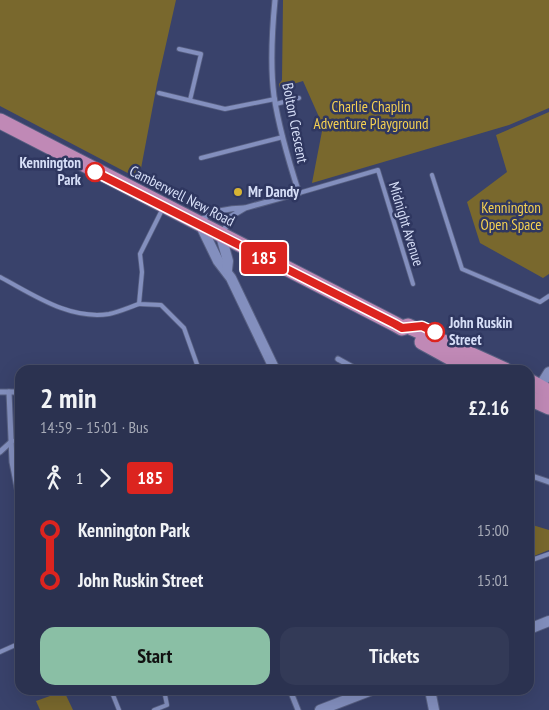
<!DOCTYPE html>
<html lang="en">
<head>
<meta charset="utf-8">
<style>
  body { margin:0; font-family:"PT Sans Narrow",sans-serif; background:#333a57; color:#f1f3f6; height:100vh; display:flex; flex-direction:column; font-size:19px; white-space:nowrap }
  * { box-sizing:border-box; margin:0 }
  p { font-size:16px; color:#a6aab7 }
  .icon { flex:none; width:28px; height:28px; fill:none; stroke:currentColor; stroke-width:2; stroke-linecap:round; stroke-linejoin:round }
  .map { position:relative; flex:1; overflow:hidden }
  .details { position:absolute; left:15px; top:365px; width:519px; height:330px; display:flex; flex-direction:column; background:#2b3250; border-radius:15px; box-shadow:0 5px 20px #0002,0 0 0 1px #474d67 }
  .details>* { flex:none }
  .badge { padding:0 10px; border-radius:4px; font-size:18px; line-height:32px }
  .map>.badge { position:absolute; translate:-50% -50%; box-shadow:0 0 0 2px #fff }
  .legs { display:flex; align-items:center; gap:8px; height:55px; padding:0 25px; font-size:16px }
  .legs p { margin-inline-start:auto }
  .head { display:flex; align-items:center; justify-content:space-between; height:85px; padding:0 25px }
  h1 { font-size:28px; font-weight:800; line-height:38px }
  .cta { display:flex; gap:10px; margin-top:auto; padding:10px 25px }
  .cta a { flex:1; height:58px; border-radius:15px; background:#8abfa5; color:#111; font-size:20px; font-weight:800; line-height:58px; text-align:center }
  .cta a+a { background:#333a57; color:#f1f3f6 }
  ul { padding:0 25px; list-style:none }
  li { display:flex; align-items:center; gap:18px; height:50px; font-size:19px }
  li i { display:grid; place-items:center; width:8px; height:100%; margin:0 6px; background:currentColor }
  li i::after { content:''; width:12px; height:12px; margin:-6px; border:4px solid; border-radius:50%; background:#2b3250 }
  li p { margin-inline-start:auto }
  li:first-child i { background:linear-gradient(#0000 50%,currentColor 0) }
  li:last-child i { background:linear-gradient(currentColor 50%,#0000 0) }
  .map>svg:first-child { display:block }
  .green { fill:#79682d }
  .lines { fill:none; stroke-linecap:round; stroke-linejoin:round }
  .lane-casing { stroke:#575f81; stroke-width:5.5 }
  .street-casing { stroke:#575f81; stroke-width:7 }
  .secondary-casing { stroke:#575f81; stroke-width:12 }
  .highway-casing { stroke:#575f81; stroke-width:17 }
  .lane { stroke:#838fbe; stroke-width:4 }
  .street { stroke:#838fbe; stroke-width:5 }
  .secondary { stroke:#838fbe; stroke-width:10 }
  .highway { stroke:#c089b6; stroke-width:15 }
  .line-1-casing { stroke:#fff; stroke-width:11 }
  .line-1 { stroke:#dc241f; stroke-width:8 }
  .stop-1-dot { fill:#fff; stroke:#dc241f; stroke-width:2.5 }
  .poi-dot { fill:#d7b434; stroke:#2f3760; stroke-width:2 }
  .labels { text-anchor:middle; stroke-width:5; stroke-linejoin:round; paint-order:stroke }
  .park-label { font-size:15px; fill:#f4d051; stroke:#2f3760 }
  .street-label { font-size:15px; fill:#d6def7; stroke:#2f3760 }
  .stop-label { font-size:15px; font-weight:bold; fill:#d6def7; stroke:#2f3760; text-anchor:end }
  .poi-label { font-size:15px; font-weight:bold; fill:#d6def7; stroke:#2f3760; text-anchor:start }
</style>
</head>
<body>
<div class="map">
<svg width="549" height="710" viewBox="0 0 549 710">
  <rect width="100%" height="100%" fill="#39426b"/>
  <g class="green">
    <path d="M0,0H176L157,84L139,179L0,106Z"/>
    <path d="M283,0H549V108L509,125L312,183L323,126L303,81L280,88L279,84L282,80Z"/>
    <path d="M549,112V274L543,278L480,243L467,202L507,172L496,135Z"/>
    <path d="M529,524L549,530V550L529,558Z"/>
    <path d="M64,691L73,710H40L36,701Z"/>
  </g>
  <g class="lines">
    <defs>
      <g id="lane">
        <path d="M179,49L201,54L190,100"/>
        <path d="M159,93L225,109L275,99"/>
        <path d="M276,104L299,98"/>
        <path d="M201,158L283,137"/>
        <path d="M432,175L462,269L540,302L549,296"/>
        <path d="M299,193L378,170L413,284"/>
        <path d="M163,208L140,254L142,272L139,304L161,305L184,328L199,370"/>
        <path d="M0,277C34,295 69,320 109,314C119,312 130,307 139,304"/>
        <path d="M529,561L549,554"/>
        <path d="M0,652L20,643"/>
        <path d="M111,690L119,710"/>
        <path d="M154,710L167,705L164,690"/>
      </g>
      <g id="street">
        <path d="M201,221C209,211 231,208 244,208"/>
        <path d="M223,233L230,217L245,208L299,193C289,162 279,129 274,96C270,65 272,31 275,0"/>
        <path d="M338,359L358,370"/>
        <path d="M0,392H20"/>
        <path d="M9,392L12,462L20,503"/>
        <path d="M0,452L12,441"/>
        <path d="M529,475L549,482"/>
        <path d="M290,690L298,710"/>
      </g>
      <g id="secondary">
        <path d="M200,224L218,261L231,278L275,370"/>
        <path d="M221,236L228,261L227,270"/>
        <path d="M541,393L539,388L549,372"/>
        <path d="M529,629L549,621"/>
        <path d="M430,690L434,710"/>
        <path d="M320,710L372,690"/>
      </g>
      <g id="highway">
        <path d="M0,121L395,324L402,328L408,326L505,370"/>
        <path d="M422,342L473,370"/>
        <path d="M529,381L549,392"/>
        <path d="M529,398L549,407"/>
      </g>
    </defs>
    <use href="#lane" class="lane-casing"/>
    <use href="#street" class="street-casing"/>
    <use href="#secondary" class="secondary-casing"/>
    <use href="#highway" class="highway-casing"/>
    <use href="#lane" class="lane"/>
    <use href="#street" class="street"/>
    <use href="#secondary" class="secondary"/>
    <use href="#highway" class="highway"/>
  </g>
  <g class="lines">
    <defs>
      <path id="line-1" d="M95,172L395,324L402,328L422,326L435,332"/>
    </defs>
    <use href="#line-1" class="line-1-casing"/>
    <use href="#line-1" class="line-1"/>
  </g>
  <g class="stop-1-dot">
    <circle cx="95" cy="172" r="9"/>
    <circle cx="435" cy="332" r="9"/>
  </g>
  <circle class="poi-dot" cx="238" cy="192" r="5"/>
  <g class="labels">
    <g class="park-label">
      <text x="371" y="112">Charlie Chaplin<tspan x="371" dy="17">Adventure Playground</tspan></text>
      <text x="511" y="213">Kennington<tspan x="511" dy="17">Open Space</tspan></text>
    </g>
    <g class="street-label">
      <text transform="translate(295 123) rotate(79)" y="5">Bolton Crescent</text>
      <text transform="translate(182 196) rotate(27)" y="5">Camberwell New Road</text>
      <text transform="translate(406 224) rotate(73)" y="5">Midnight Avenue</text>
    </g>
    <g class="stop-label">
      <text x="81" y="168">Kennington<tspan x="81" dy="17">Park</tspan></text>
      <text x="449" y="328" text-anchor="start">John Ruskin<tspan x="449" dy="17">Street</tspan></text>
    </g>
    <g class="poi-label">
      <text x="248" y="197">Mr Dandy</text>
    </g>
  </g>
</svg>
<b class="badge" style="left:264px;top:258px;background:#dc241f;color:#fff">185</b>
<section class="details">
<div class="head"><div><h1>2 min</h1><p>14:59 – 15:01 · Bus</p></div><b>£2.16</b></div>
<div class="legs"><svg class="icon" aria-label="walk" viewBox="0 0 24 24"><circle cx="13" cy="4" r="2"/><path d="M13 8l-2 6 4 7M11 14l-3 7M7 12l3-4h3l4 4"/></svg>1<svg class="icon" aria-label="forward" viewBox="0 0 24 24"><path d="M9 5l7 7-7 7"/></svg><b class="badge" style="background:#dc241f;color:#fff">185</b></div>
<ul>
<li><i style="color:#dc241f"></i><b>Kennington Park</b><p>15:00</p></li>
<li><i style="color:#dc241f"></i><b>John Ruskin Street</b><p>15:01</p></li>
</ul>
<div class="cta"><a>Start</a><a>Tickets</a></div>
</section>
</div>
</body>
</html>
